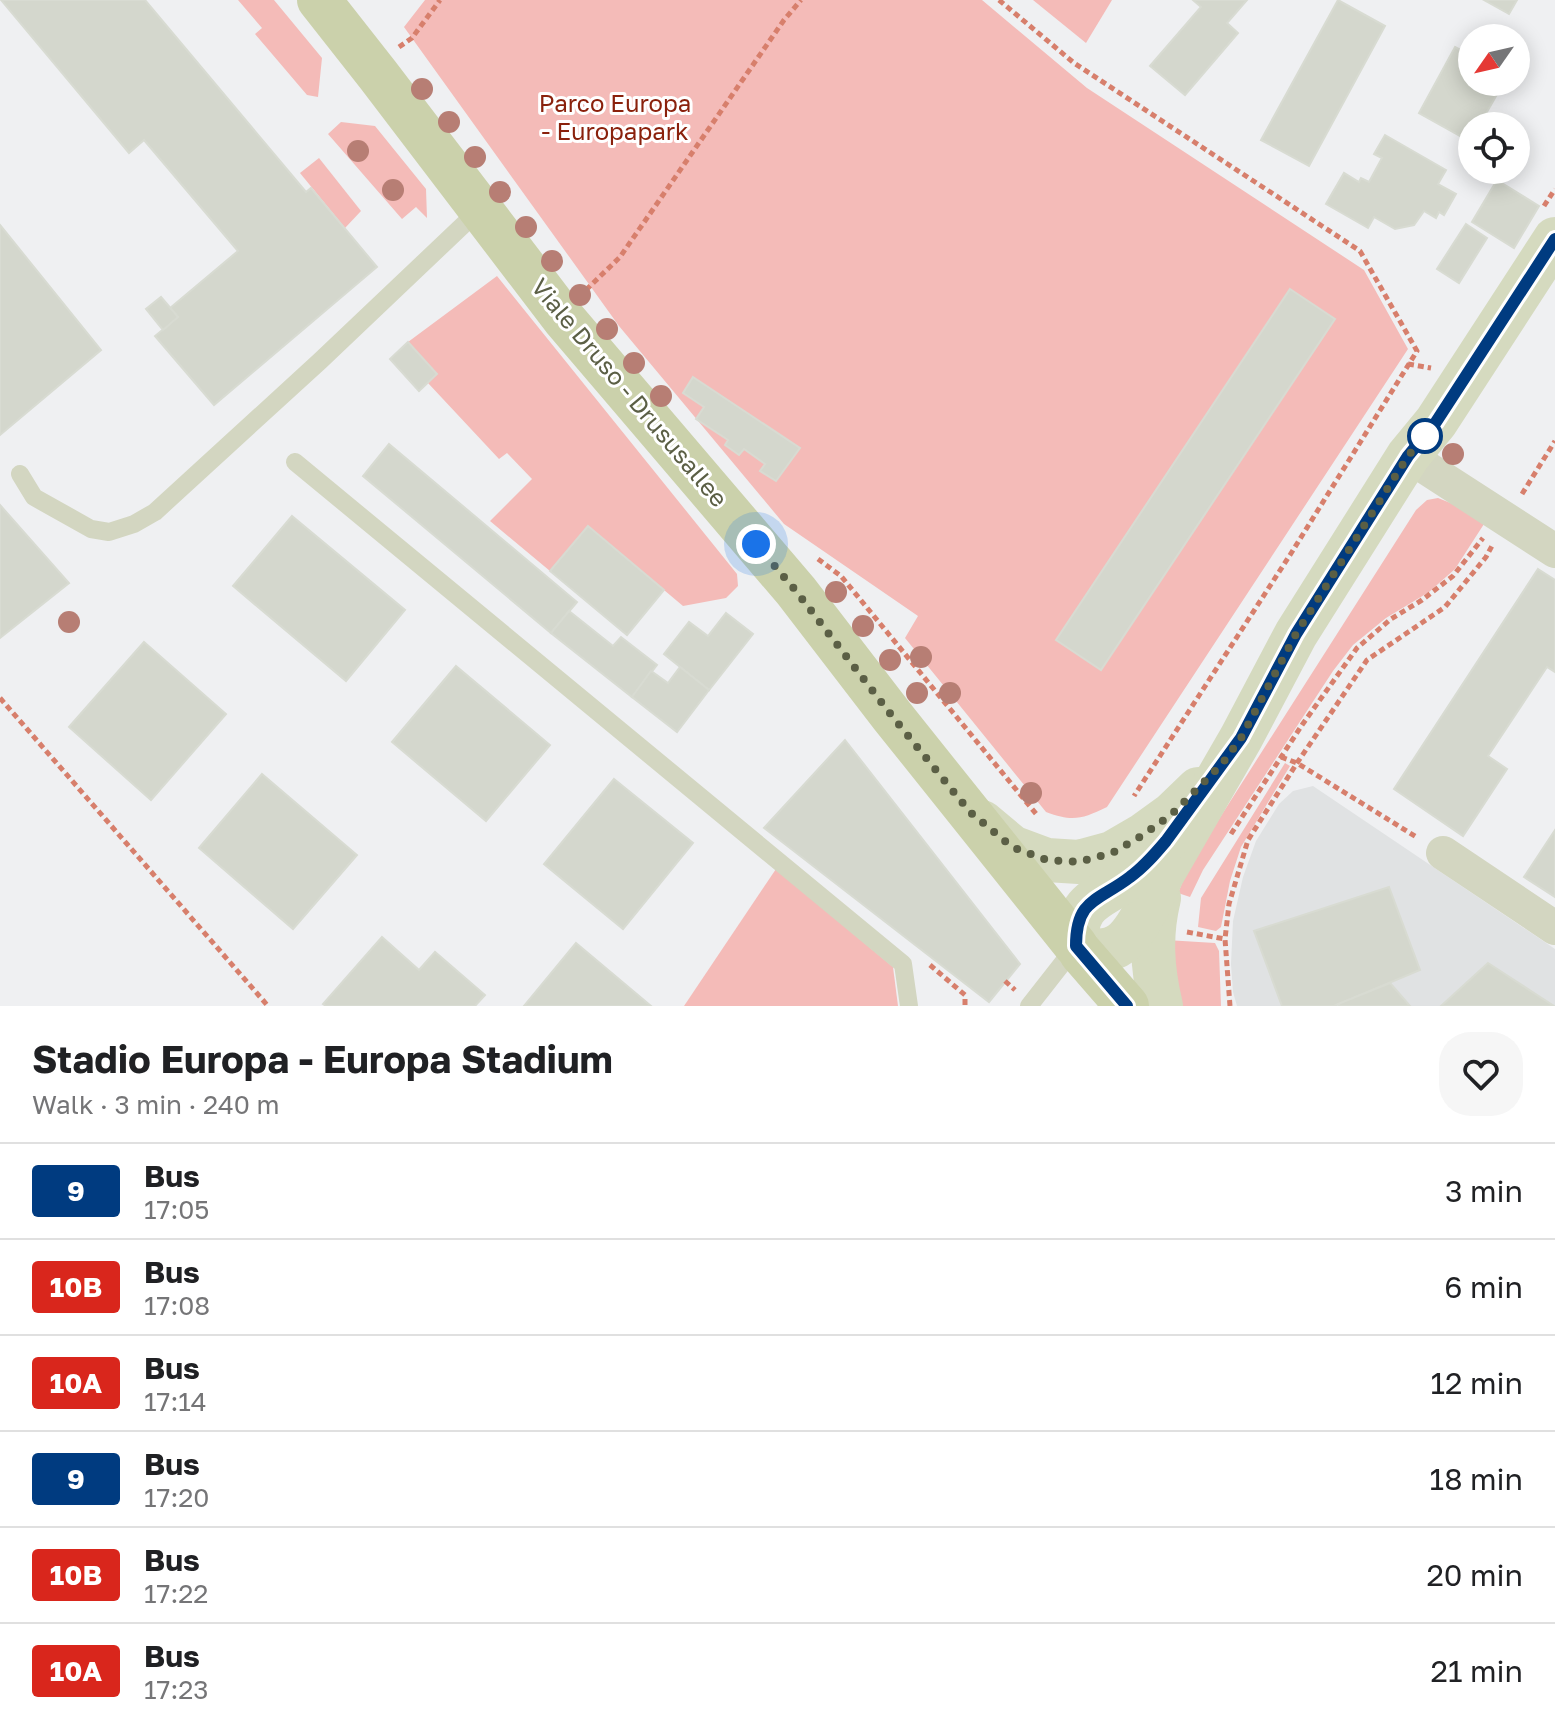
<!DOCTYPE html>
<html lang="en">
<head>
<meta charset="utf-8">
<style>
  body { margin:0; font-family:"Golos Text",sans-serif; background:#f6f6f6; color:#202124; height:100vh; display:flex; flex-direction:column; font-size:30px; white-space:nowrap }
  * { box-sizing:border-box; margin:0 }
  p { font-size:26px; color:#757577 }
  .icon { flex:none; width:44px; height:44px; fill:none; stroke:currentColor; stroke-width:2; stroke-linecap:round; stroke-linejoin:round }
  .map { position:relative; height:1006px; overflow:hidden }
  .sheet { display:flex; flex-direction:column; background:#fff; flex:1 }
  .sheet>* { flex:none }
  .badge { padding:0 16px; border-radius:6px; font-size:28px; line-height:52px }
  .needle { width:52px; rotate:236deg }
  .controls { position:absolute; left:1458px; top:24px; display:grid; gap:16px }
  .controls a { display:grid; place-items:center; width:72px; height:72px; border-radius:50%; background:#fff; box-shadow:0 4px 20px #0003; font-size:40px }
  .you { position:absolute; width:40px; height:40px; margin:-20px; border:6px solid #fff; border-radius:50%; background:#1a73e8; box-shadow:0 0 0 12px #1a73e833 }
  .map>.badge { position:absolute; translate:-50% -50%; box-shadow:0 0 0 4px #fff }
  .round { display:grid; place-items:center; flex:none; width:84px; height:84px; border-radius:32px; background:#f6f6f6 }
  .summary { display:flex; align-items:center; justify-content:space-between; height:136px; padding:0 32px }
  h1 { font-size:38px; font-weight:700; line-height:60px }
  ul { padding:0; list-style:none }
  li { display:flex; align-items:center; gap:24px; height:96px; padding:0 32px; border-top:2px solid #e0e0e0 }
  li div { flex:1 }
  li b { display:block; font-size:30px }
  li em { font-style:normal }
  li .badge { min-width:88px; font-weight:700; text-align:center }
  .map>svg:first-child { display:block }
  .education { fill:#e0e2e3 }
  .green { fill:#f4bbb8 }
  .building { fill:#d4d7cd; stroke:#d8dbd2; stroke-width:2 }
  .lines { fill:none; stroke-linecap:round; stroke-linejoin:round }
  .path { stroke:#d77f6c; stroke-width:5; stroke-dasharray:6 4; stroke-linecap:butt }
  .service { stroke:#d3d6c1; stroke-width:18 }
  .minor { stroke:#d3d6c1; stroke-width:34 }
  .secondary { stroke:#d5dabf; stroke-width:44 }
  .primary { stroke:#cbd1ab; stroke-width:44 }
  .tree { fill:#b77e74 }
  .line-casing { stroke:#fff; stroke-width:18 }
  .line { stroke:#003b80; stroke-width:12 }
  .walk { stroke:#5b5f45; stroke-width:8; stroke-dasharray:0 14.4 }
  .stop-dot { fill:#fff; stroke:#003b80; stroke-width:4 }
  .labels { text-anchor:middle; stroke-width:6; stroke-linejoin:round; paint-order:stroke }
  .park-label { font-size:24px; fill:#8a210c; stroke:#fff }
  .street-label { font-size:24px; fill:#5b5f45; stroke:#fff }
</style>
</head>
<body>
<div class="map">
<svg width="1555" height="1006" viewBox="0 0 1555 1006">
  <rect width="100%" height="100%" fill="#eff0f2"/>
  <path class="education" d="M1313,786L1555,949V1006H1237L1233,992L1231,964L1233,921L1243,877L1256,841L1279,804L1293,791Z"/>
  <g class="green">
    <path d="M238,0H274L322,58L318,97L307,95L255,34L262,28Z"/>
    <path d="M425,0H982L1087,88L1364,270L1408,349L1107,807C1082,819 1073,822 1046,812L905,638L918,616L784,524L619,326L404,27Z"/>
    <path d="M1033,0H1112L1086,43Z"/>
    <path d="M341,122L375,126L426,189L427,218L416,207L402,219L328,134Z"/>
    <path d="M319,158L361,211L345,228L300,173Z"/>
    <path d="M497,276L737,574L738,586L726,598L683,606L588,526L550,571L490,521L532,479L507,453L499,459L428,383L436,374L408,342Z"/>
    <path d="M1438,498L1458,506L1484,524L1455,569L1429,592L1386,618L1353,645L1333,671L1203,870L1190,897L1178,893L1189,866L1416,510L1427,500Z"/>
    <path d="M1285,763L1290,766L1241,847L1230,881L1221,927L1216,931L1198,927L1201,898Z"/>
    <path d="M776,869L893,967L898,1006H684Z"/>
    <path d="M1166,940L1215,943L1219,951L1221,1006H1176Z"/>
  </g>
  <g class="building">
    <path d="M1,0H145L306,192L311,188L377,267L214,405L155,336L178,317L170,308L238,251L144,140L129,153Z"/>
    <path d="M1193,0H1247L1227,23L1238,33L1185,95L1150,66L1201,7Z"/>
    <path d="M1338,0L1385,26L1309,166L1261,140Z"/>
    <path d="M1484,0H1517L1509,14Z"/>
    <path d="M1455,47L1472,56V82H1504L1479,126H1472L1471,142L1419,113Z"/>
    <path d="M1385,135L1446,170L1438,184L1456,194L1444,215L1439,212L1436,218L1424,211L1414,225L1395,229L1374,217L1368,228L1326,204L1344,173L1359,182L1361,178L1369,182L1382,158L1374,154Z"/>
    <path d="M1497,180L1539,206L1514,248L1472,222Z"/>
    <path d="M1466,224L1487,238L1459,283L1437,269Z"/>
    <path d="M0,225L101,350L0,435Z"/>
    <path d="M1290,289L1335,319L1101,670L1056,640Z"/>
    <path d="M161,297L178,317L163,330L146,309Z"/>
    <path d="M408,342L437,374L419,391L390,359Z"/>
    <path d="M693,377L800,448L776,481L760,471L765,464L744,449L739,455L725,445L728,440L696,419L704,407L683,393Z"/>
    <path d="M389,444L577,602L551,633L363,476Z"/>
    <path d="M0,505L69,583L0,638Z"/>
    <path d="M292,516L405,610L346,681L233,586Z"/>
    <path d="M588,526L664,590L627,635L550,571Z"/>
    <path d="M1538,569L1555,580V672L1547,667L1488,756L1507,769L1463,836L1394,789Z"/>
    <path d="M569,611L613,646L621,637L657,665L632,697L551,633Z"/>
    <path d="M726,613L753,634L709,690L664,654L689,622L708,636Z"/>
    <path d="M144,642L226,714L151,800L69,727Z"/>
    <path d="M456,666L550,745L486,821L392,742Z"/>
    <path d="M680,667L709,690L677,732L632,697L651,671L668,683Z"/>
    <path d="M845,740L1020,964L989,1002L764,828Z"/>
    <path d="M262,774L357,855L293,929L199,848Z"/>
    <path d="M614,779L693,843L623,929L544,864Z"/>
    <path d="M1555,830V897L1524,877Z"/>
    <path d="M1389,887L1420,970L1334,1006H1282L1254,931Z"/>
    <path d="M382,937L419,970L435,952L485,995L475,1006H326L323,1004Z"/>
    <path d="M576,943L651,1006H524Z"/>
    <path d="M1488,963L1554,1006H1441Z"/>
    <path d="M1390,983L1410,1006H1340L1338,1004Z"/>
  </g>
  <g class="lines">
    <g class="path">
      <path d="M999,0L1074,63L1360,251L1417,351L1290,555L1134,796"/>
      <path d="M399,47L412,38L440,0"/>
      <path d="M1544,206L1555,189"/>
      <path d="M586,290L620,257L784,20L801,0"/>
      <path d="M1408,364L1431,368"/>
      <path d="M1522,494L1555,441"/>
      <path d="M818,559L841,576L1037,815"/>
      <path d="M0,698L268,1006"/>
      <path d="M1281,757L1297,763L1418,838"/>
      <path d="M1231,834L1302,725L1357,648L1391,619L1422,600L1453,576L1483,538"/>
      <path d="M1187,932L1225,939"/>
      <path d="M930,965L965,995V1006"/>
      <path d="M1005,981L1015,990"/>
      <path d="M1230,1006L1225,939L1229,904L1248,840L1297,763L1367,660L1445,607L1486,557L1493,544"/>
    </g>
    <g class="service">
      <path d="M295,462L903,964L909,1006"/>
      <path d="M20,474L34,497L91,529L109,532L134,524L155,512L320,361L480,209"/>
      <path d="M1029,1006L1076,946"/>
    </g>
    <g class="minor">
      <path d="M1408,456L1555,551"/>
      <path d="M1443,853L1555,928"/>
    </g>
    <g class="secondary">
      <path d="M982,822L1012,847L1047,860L1079,862L1112,853L1143,835L1172,814L1198,789"/>
      <path d="M1159,898C1150,935 1152,968 1161,1006"/>
      <path d="M1076,946C1118,961 1132,937 1149,904C1154,894 1158,885 1162,875L1241,738L1296,634L1408,456L1436,422L1555,239"/>
      <path d="M1076,946C1076,900 1096,901 1127,879C1143,868 1157,853 1168,838"/>
    </g>
    <g class="primary">
      <path d="M319,0L378,75L564,319L796,591L892,716L1076,946"/>
      <path d="M1081,953L1127,1006"/>
    </g>
  </g>
  <g class="tree">
    <circle cx="422" cy="89" r="11"/>
    <circle cx="449" cy="122" r="11"/>
    <circle cx="358" cy="151" r="11"/>
    <circle cx="475" cy="157" r="11"/>
    <circle cx="393" cy="190" r="11"/>
    <circle cx="500" cy="192" r="11"/>
    <circle cx="526" cy="227" r="11"/>
    <circle cx="552" cy="261" r="11"/>
    <circle cx="580" cy="295" r="11"/>
    <circle cx="607" cy="329" r="11"/>
    <circle cx="634" cy="363" r="11"/>
    <circle cx="661" cy="396" r="11"/>
    <circle cx="1453" cy="454" r="11"/>
    <circle cx="836" cy="592" r="11"/>
    <circle cx="69" cy="622" r="11"/>
    <circle cx="863" cy="626" r="11"/>
    <circle cx="921" cy="657" r="11"/>
    <circle cx="890" cy="660" r="11"/>
    <circle cx="917" cy="693" r="11"/>
    <circle cx="950" cy="693" r="11"/>
    <circle cx="1031" cy="793" r="11"/>
  </g>
  <g class="lines">
    <defs>
      <path id="line" d="M1127,1006L1076,946C1076,898 1099,901 1130,877C1144,867 1155,854 1166,841L1241,738L1296,634L1408,456L1436,422L1555,239"/>
    </defs>
    <use href="#line" class="line-casing"/>
    <use href="#line" class="line"/>
    <path class="walk" d="M756,544L796,591L892,716L970,812L1012,847L1047,860L1079,862L1112,853L1143,835L1172,814L1222,764L1241,738L1296,634L1408,456L1425,436"/>
  </g>
  <circle class="stop-dot" cx="1425" cy="436" r="16"/>
  <g class="labels">
    <g class="park-label">
      <text x="615" y="112">Parco Europa<tspan x="615" dy="28">- Europapark</tspan></text>
    </g>
    <g class="street-label">
      <text transform="translate(629 393) rotate(50)" y="8">Viale Druso - Drususallee</text>
    </g>
  </g>
</svg>
<div class="controls">
<a><svg class="needle" viewBox="-14 -14 28 28"><path d="M0-13l5 13h-10z" fill="#e53935"/><path d="M0 13l5-13h-10z" fill="#757577"/></svg></a>
<a><svg class="icon" aria-label="locate" viewBox="0 0 24 24"><circle cx="12" cy="12" r="6"/><path d="M12 2v4M12 18v4M2 12h4M18 12h4"/></svg></a>
</div>
<div class="you" style="left:756px;top:544px"></div>
</div>
<section class="sheet">
<div class="summary"><div><h1>Stadio Europa - Europa Stadium</h1><p>Walk · 3 min · 240 m</p></div><a class="round"><svg class="icon" aria-label="heart" viewBox="0 0 24 24"><path d="M12 20l-8-8c-3-5 5-10 8-4 3-6 11-1 8 4z"/></svg></a></div>
<ul>
<li><span class="badge" style="background:#003b80;color:#fff">9</span><div><b>Bus</b><p>17:05</p></div><em>3 min</em></li>
<li><span class="badge" style="background:#d9261c;color:#fff">10B</span><div><b>Bus</b><p>17:08</p></div><em>6 min</em></li>
<li><span class="badge" style="background:#d9261c;color:#fff">10A</span><div><b>Bus</b><p>17:14</p></div><em>12 min</em></li>
<li><span class="badge" style="background:#003b80;color:#fff">9</span><div><b>Bus</b><p>17:20</p></div><em>18 min</em></li>
<li><span class="badge" style="background:#d9261c;color:#fff">10B</span><div><b>Bus</b><p>17:22</p></div><em>20 min</em></li>
<li><span class="badge" style="background:#d9261c;color:#fff">10A</span><div><b>Bus</b><p>17:23</p></div><em>21 min</em></li>
</ul>
</section>
</body>
</html>
